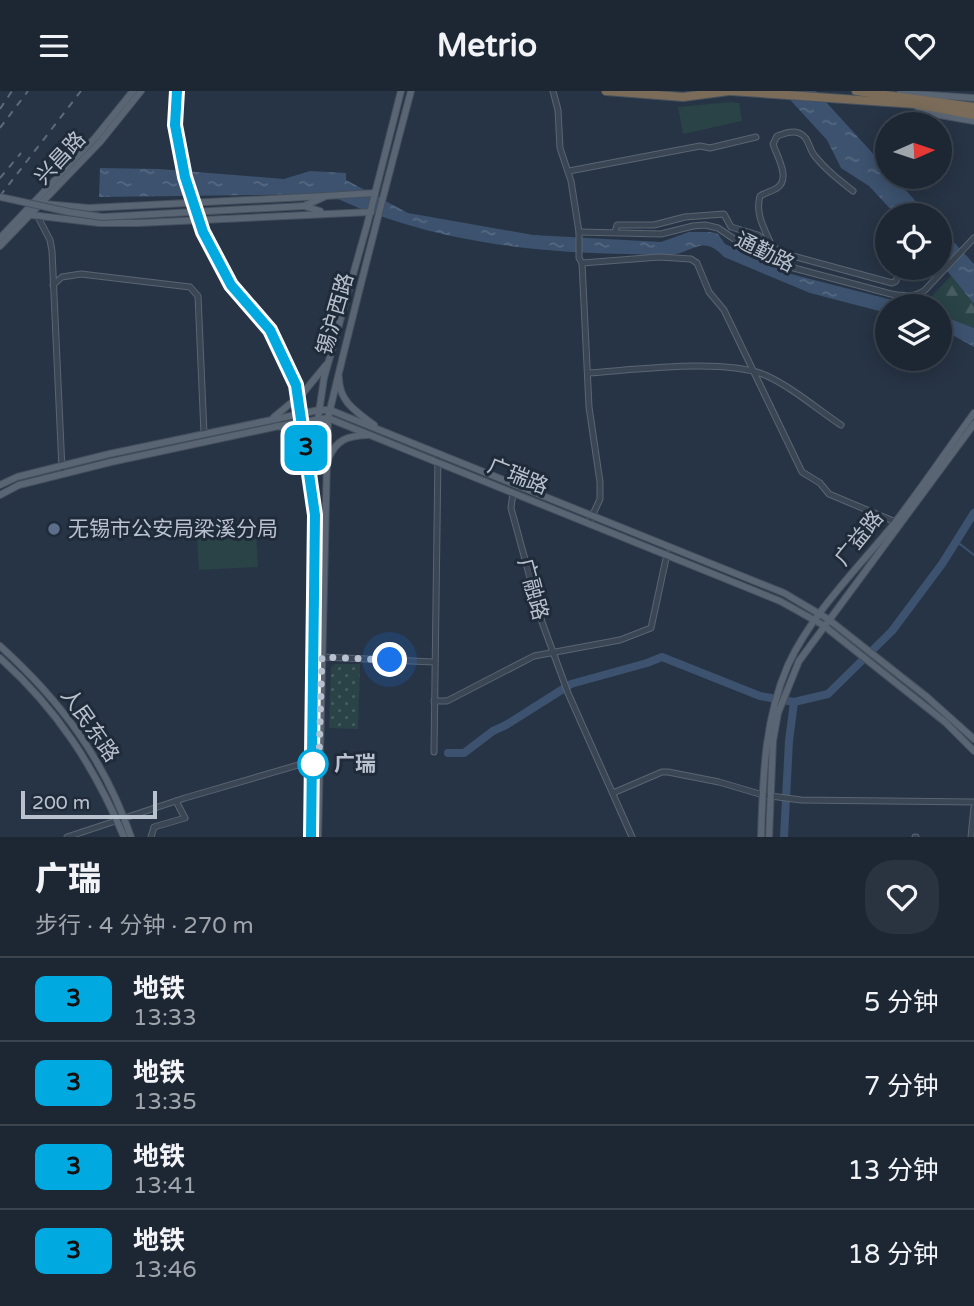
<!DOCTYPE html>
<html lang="zh">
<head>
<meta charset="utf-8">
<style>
  body { margin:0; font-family:"Varela Round","Noto Sans SC",sans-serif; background:#2a3340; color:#f1f3f6; height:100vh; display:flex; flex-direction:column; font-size:26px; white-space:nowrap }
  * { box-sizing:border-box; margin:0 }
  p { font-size:23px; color:#a0a5ac }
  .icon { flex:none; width:38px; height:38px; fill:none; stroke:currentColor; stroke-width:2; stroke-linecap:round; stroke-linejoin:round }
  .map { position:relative; height:746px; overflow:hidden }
  .details { display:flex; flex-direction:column; background:#1d2734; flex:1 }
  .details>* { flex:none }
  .badge { padding:0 14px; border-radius:10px; font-size:24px; line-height:46px }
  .needle { width:46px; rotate:87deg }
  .buttons { position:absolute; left:875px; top:21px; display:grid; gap:14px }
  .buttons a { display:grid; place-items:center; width:77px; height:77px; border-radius:50%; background:#1d2734; box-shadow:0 4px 18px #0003,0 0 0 2px #3b444f; font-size:35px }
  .scale { position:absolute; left:21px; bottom:18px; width:136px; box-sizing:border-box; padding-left:7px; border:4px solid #b9c1ce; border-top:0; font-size:19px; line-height:24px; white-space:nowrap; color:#b9c1ce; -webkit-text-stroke:5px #202b3a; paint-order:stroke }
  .you { position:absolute; width:35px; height:35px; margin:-18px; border:5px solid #fff; border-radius:50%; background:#1a73e8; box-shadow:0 0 0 10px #1a73e833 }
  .map>.badge { position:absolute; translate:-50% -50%; box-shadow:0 0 0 4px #fff }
  .round { display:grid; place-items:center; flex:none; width:74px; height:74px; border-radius:28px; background:#2a3340 }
  .summary { display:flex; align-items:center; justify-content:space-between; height:119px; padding:0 35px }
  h1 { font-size:33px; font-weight:800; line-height:52px }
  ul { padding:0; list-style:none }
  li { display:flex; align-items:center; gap:21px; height:84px; padding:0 35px; border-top:2px solid #3b444f }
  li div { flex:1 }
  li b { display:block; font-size:26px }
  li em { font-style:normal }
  li .badge { min-width:77px; font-weight:700; text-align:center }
  header { display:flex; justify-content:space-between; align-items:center; height:91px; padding:0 35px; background:#1d2734; font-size:32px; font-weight:800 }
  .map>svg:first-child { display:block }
  .grass { fill:url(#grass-dots) }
  .forest { fill:url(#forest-firs) }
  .pitch { fill:#294346 }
  .water { fill:url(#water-ripples) }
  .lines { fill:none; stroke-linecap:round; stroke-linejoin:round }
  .stream { stroke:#3c526e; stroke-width:2 }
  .river { stroke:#3c526e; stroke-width:8 }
  .minor-casing { stroke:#5a6472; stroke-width:7 }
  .major-casing { stroke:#454f5e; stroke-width:8 }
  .highway-casing { stroke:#46515f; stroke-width:10 }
  .minor { stroke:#3b4654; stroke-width:5 }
  .major { stroke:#5a6574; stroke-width:6 }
  .highway { stroke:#7a6c58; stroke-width:8 }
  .rail { stroke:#5d6a7b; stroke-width:2; stroke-dasharray:7 7; stroke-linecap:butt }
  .major-bridge-casing { stroke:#454f5e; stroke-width:8; stroke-linecap:butt }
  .major-bridge { stroke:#5a6574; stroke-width:6 }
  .line-casing { stroke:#fff; stroke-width:16 }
  .line { stroke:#00a9e0; stroke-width:10 }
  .walk { stroke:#b9c1ce; stroke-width:7; stroke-dasharray:0 12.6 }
  .service-dot { fill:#5c6f8a; stroke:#202b3a; stroke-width:2.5 }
  .stop-dot { fill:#fff; stroke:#00a9e0; stroke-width:3.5 }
  .labels { text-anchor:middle; stroke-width:6; stroke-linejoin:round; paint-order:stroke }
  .street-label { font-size:21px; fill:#b9c1ce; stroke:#202b3a }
  .poi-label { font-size:21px; fill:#b9c1ce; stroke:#202b3a; text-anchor:start }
  .stop-label { font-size:21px; font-weight:bold; fill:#b9c1ce; stroke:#202b3a; text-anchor:start }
</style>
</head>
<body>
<header><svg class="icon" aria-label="menu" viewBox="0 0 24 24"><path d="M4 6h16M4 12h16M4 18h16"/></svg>Metrio<svg class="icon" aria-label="heart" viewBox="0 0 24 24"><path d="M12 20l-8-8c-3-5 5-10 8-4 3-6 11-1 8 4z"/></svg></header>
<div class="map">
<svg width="974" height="746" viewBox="0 0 974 746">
  <defs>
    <pattern id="grass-dots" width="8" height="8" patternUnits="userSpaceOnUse" patternTransform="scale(1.75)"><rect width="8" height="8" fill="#294346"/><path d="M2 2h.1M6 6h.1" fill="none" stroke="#465c60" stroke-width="1.8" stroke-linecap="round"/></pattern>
    <pattern id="forest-firs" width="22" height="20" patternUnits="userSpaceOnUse" patternTransform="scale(1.75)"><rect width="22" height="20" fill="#294346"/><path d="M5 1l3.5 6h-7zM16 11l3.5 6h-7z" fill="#465c60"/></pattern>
    <pattern id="water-ripples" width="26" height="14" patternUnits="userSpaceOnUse" patternTransform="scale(1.75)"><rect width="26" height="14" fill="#3c526e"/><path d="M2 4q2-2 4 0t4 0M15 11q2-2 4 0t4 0" fill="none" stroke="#566982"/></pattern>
  </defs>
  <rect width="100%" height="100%" fill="#273445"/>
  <path class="grass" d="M335,573H360L358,638L329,637L331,576Z"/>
  <path class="forest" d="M951,185L974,213V237L940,224V215L910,214L926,211Z"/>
  <g class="pitch">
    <path d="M730,11L739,12L742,30L683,43L678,16Z"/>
    <path d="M256,441L258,476L199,479L197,445Z"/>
  </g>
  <g class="water">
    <path d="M782,0H816L887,78V86H894L928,124H896L869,95L841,77L827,49Z"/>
    <path d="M100,77L159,78L284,88L310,80L346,82V89L408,122L533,144L661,151L689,141H711L718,143L725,153L791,183L915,215H887V222L810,202L724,166C703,143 694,161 671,164C658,165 643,163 629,163C525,162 421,148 327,103L99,106Z"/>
    <path d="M940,136L974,173V213L940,171Z"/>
    <path d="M940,224L974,237V256L940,237Z"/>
  </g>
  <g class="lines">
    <path class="stream" d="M956,450L974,464"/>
    <g class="river">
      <path d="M448,662H464L493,640L506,634L571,593L647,572L662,566L760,605L794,611L828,603L892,540L942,473L974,422"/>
      <path d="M784,746L789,650L794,611"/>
    </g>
    <defs>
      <g id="minor">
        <path d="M553,0L558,19L560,57L571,90L579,141V167L582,172L589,316L600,391V408L589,432"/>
        <path d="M569,80L700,55L710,57L756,46"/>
        <path d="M38,126L50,149L52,160L62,378"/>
        <path d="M579,141L661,143L693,135L705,134L718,137L737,150L790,176L891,203C904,205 914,207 925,199L974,147"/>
        <path d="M615,141L617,134H654L685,126L724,123L731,136L758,144L782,162L892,192L896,190L900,177"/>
        <path d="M771,153C764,137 755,122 760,105C765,102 772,100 777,97C791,88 777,65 773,53L777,45C784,43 791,39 799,42C809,46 808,56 814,64C825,78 839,89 853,100"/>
        <path d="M582,172L659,166L691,168L697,172L709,201L724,219L802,381L820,392L829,403L898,432"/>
        <path d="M53,194L62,186L81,183L190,196L198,205L204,343"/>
        <path d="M588,282C635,279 723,267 765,284C792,296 817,318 841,334"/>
        <path d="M513,402L511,417L542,531L568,602L632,746"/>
        <path d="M322,566L434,571"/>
        <path d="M434,610H447L534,565L620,549L651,537L667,463"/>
        <path d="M434,661L438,363"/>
        <path d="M613,702L662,681H668L719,691L763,704L801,709L974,711"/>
        <path d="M67,746L185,707L319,668"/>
        <path d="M151,746L154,736L185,727L176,710"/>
        <path d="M915,746H916"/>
        <path d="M971,746L974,716"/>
      </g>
      <g id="major">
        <path d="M900,2L974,7"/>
        <path d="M916,15L934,23L974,30"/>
        <path d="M45,113L89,117L326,105"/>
        <path d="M320,120L304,115L326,105L375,102"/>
        <path d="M23,123L99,132H138L371,121"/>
        <path d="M0,147L95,47L133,0"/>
        <path d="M0,155L100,51L141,0"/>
        <path d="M339,287C339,311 357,321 374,334"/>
        <path d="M274,326L303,302L326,274"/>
        <path d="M281,336C298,340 307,347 313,364"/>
        <path d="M328,368C337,348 347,345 368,344"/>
        <path d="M0,394L17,386L109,363L319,319H330L784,502L828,528L927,606L974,648"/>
        <path d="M0,404L19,394L111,371L279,335L328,327L780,510L823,534L945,631L974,660"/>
        <path d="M0,555C61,610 104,668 131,746"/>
        <path d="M0,567C57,618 94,675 124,746"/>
        <path d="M308,746L314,386L318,328L324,287L367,134L401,0"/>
        <path d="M318,746L328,327C354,218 382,109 411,0"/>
        <path d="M761,746C763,687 764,629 788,574C812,522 857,478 893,434C921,398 947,359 974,322"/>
        <path d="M769,746L773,650L778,622L799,570L974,333"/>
      </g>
      <g id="highway">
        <path d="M606,0L683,6L729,0"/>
        <path d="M731,0L915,13L974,24"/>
        <path d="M856,0L974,16"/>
      </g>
    </defs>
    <use href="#minor" class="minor-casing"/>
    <use href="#major" class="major-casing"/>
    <use href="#highway" class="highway-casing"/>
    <use href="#minor" class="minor"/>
    <use href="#major" class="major"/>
    <use href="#highway" class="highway"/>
    <g class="rail">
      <path d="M0,18L12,0"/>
      <path d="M0,37L28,0"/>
      <path d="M0,87L21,62"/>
      <path d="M0,105L81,0"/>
    </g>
    <defs>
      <path id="major-bridge" d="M0,106L69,121L102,126L304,115"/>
    </defs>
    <use href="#major-bridge" class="major-bridge-casing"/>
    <use href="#major-bridge" class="major-bridge"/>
  </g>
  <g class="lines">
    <defs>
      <path id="line" d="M177,0L175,34L185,86L203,141L231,194L270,239L296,294L315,424L311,746"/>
    </defs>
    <use href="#line" class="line-casing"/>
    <use href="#line" class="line"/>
    <path class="walk" d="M313,673L310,671L319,668L322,566L390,569"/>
  </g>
  <circle class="service-dot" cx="54" cy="438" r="7"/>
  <circle class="stop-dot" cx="313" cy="673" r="14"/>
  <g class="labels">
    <g class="street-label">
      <text transform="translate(60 67) rotate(-47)" y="7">兴昌路</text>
      <text transform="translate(765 161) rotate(26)" y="7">通勤路</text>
      <text transform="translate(335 223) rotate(-74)" y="7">锡沪西路</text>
      <text transform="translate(518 385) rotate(22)" y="7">广瑞路</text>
      <text transform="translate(859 447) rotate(-51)" y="7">广益路</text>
      <text transform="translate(533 498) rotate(75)" y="7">广融路</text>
      <text transform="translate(90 634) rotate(55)" y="7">人民东路</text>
    </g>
    <g class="poi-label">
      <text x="68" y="445">无锡市公安局梁溪分局</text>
    </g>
    <g class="stop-label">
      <text x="334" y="680">广瑞</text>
    </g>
  </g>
</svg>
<div class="buttons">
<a><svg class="needle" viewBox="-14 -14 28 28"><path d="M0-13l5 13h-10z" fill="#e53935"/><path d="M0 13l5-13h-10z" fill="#a0a5ac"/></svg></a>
<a><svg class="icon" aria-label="locate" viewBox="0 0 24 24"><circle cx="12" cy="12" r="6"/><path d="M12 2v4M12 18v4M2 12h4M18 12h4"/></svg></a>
<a><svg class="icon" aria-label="layers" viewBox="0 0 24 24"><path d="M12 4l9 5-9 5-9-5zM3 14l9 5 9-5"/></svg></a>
</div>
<div class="scale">200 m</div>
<div class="you" style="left:390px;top:569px"></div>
<b class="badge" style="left:306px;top:357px;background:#00a9e0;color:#111">3</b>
</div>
<section class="details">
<div class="summary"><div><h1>广瑞</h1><p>步行 · 4 分钟 · 270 m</p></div><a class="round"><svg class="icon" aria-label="heart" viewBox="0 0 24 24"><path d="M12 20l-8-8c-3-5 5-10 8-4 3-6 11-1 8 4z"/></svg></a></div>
<ul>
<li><span class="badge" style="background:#00a9e0;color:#111">3</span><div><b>地铁</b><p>13:33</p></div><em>5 分钟</em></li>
<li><span class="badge" style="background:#00a9e0;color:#111">3</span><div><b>地铁</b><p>13:35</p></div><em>7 分钟</em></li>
<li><span class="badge" style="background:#00a9e0;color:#111">3</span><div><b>地铁</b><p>13:41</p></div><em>13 分钟</em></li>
<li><span class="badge" style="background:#00a9e0;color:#111">3</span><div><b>地铁</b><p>13:46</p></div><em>18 分钟</em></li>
</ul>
</section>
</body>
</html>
